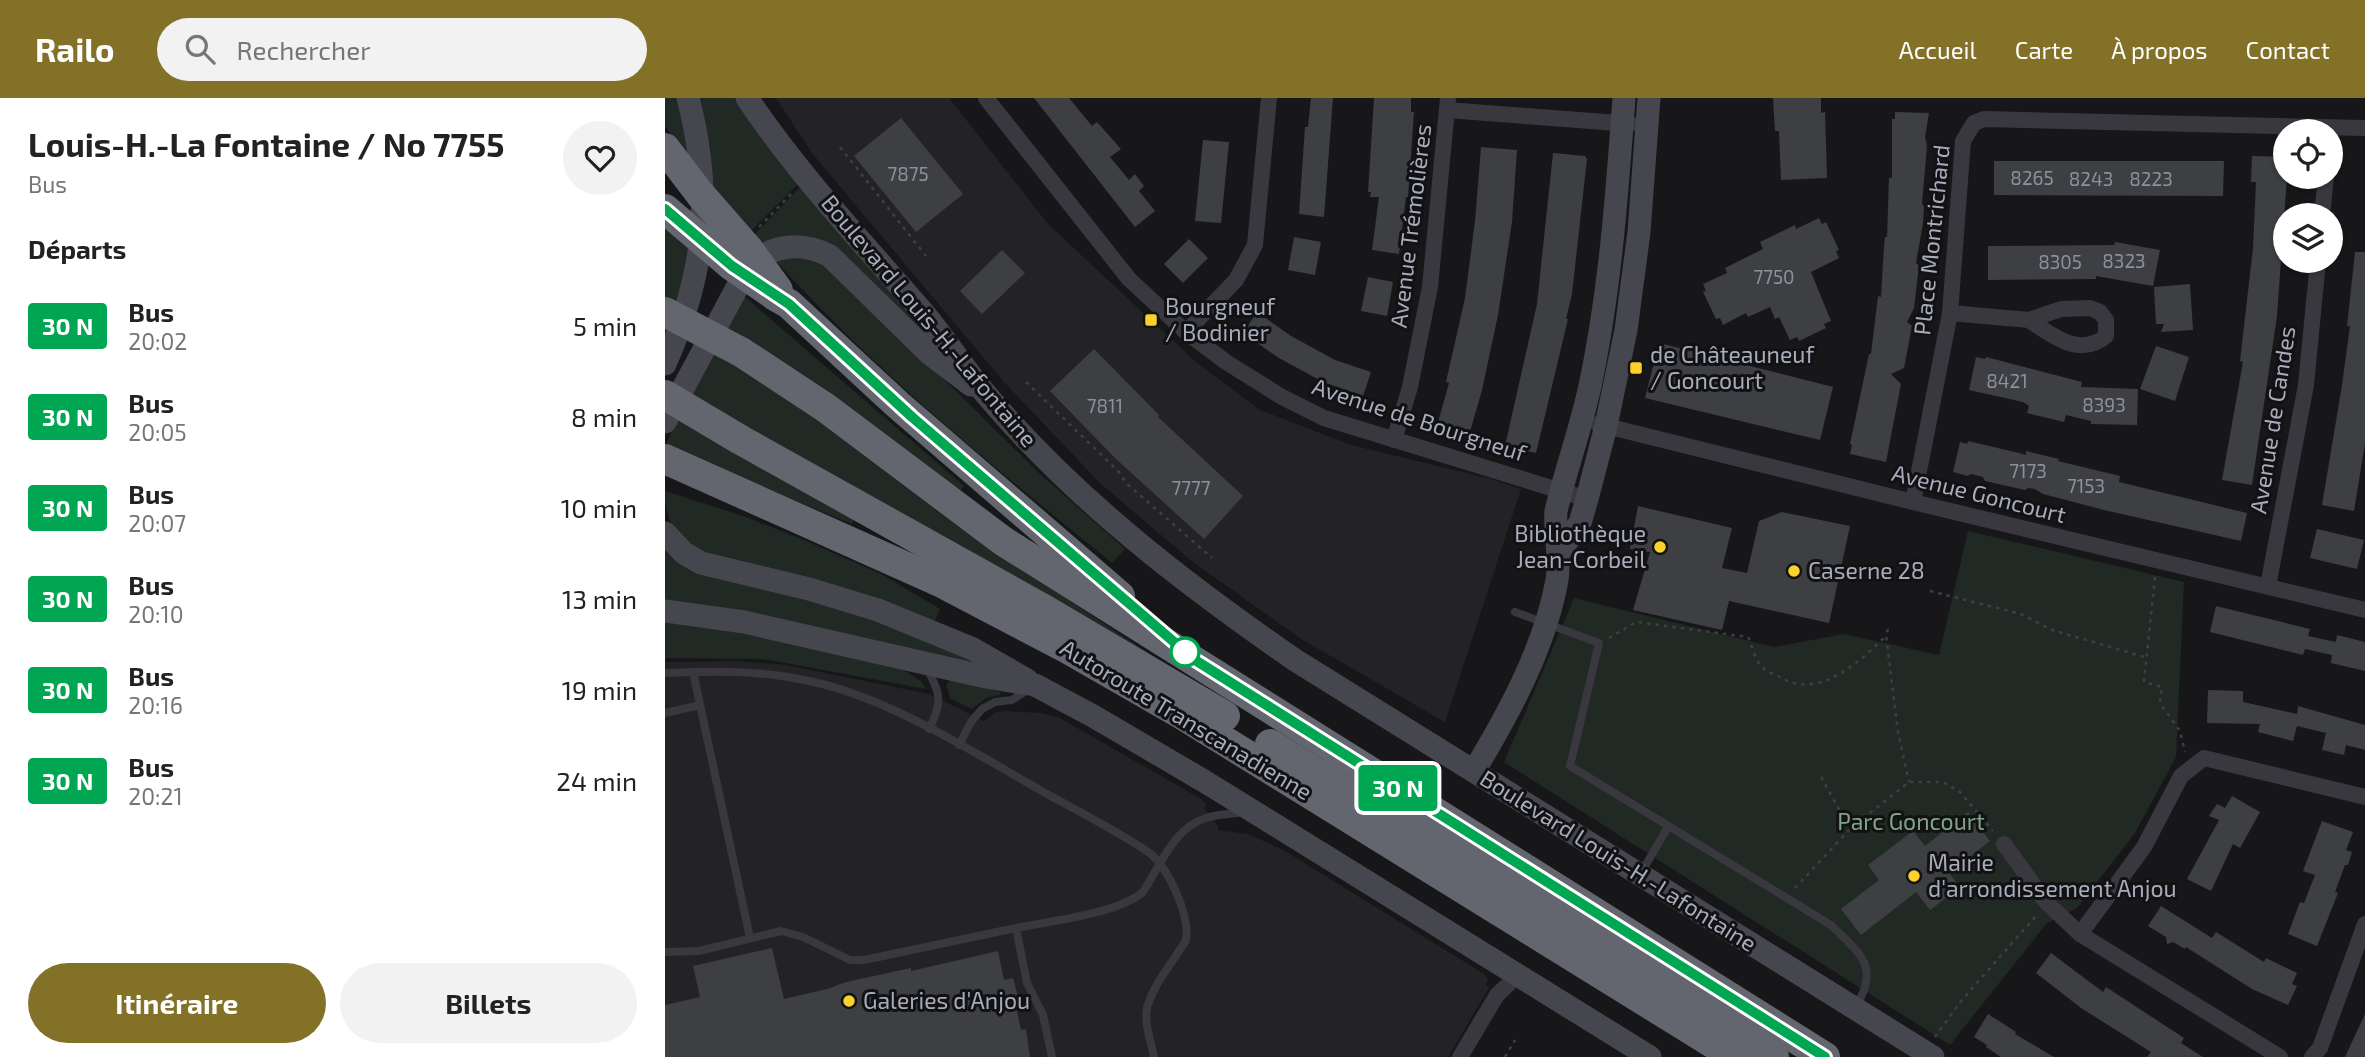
<!DOCTYPE html>
<html lang="fr">
<head>
<meta charset="utf-8">
<style>
  body { margin:0; font-family:"Exo 2",sans-serif; background:#f2f2f2; color:#222; height:100vh; display:flex; flex-direction:column; font-size:26px; white-space:nowrap }
  * { box-sizing:border-box; margin:0 }
  p { font-size:23px; color:#767676 }
  .icon { flex:none; width:38px; height:38px; fill:none; stroke:currentColor; stroke-width:2; stroke-linecap:round; stroke-linejoin:round }
  .map { position:relative; flex:1; overflow:hidden }
  .drawer { display:flex; flex-direction:column; background:#fff; width:665px }
  .drawer>* { flex:none }
  .badge { padding:0 14px; border-radius:5px; font-size:24px; line-height:46px }
  .fabs { position:absolute; left:1608px; top:21px; display:grid; gap:14px }
  .fabs a { display:grid; place-items:center; width:70px; height:70px; border-radius:50%; background:#fff; box-shadow:0 2px 5px #0004; font-size:35px }
  .map>.badge { position:absolute; translate:-50% -50%; box-shadow:0 0 0 4px #fff }
  h2 { padding:0 28px; font-size:26px; line-height:63px }
  .round { display:grid; place-items:center; flex:none; width:74px; height:74px; border-radius:37px; background:#f2f2f2 }
  .overview { display:flex; align-items:center; justify-content:space-between; height:119px; padding:0 28px }
  h1 { font-size:33px; font-weight:700; line-height:52px }
  .button { display:flex; gap:14px; margin-top:auto; padding:14px 28px }
  .button a { flex:1; height:80px; border-radius:42px; background:#837127; color:#fff; font-size:28px; font-weight:700; line-height:80px; text-align:center }
  .button a+a { background:#f2f2f2; color:#222 }
  ul { padding:0; list-style:none }
  li { display:flex; align-items:center; gap:21px; height:91px; padding:0 28px }
  li div { flex:1 }
  li b { display:block; font-size:26px }
  li em { font-style:normal }
  li .badge { min-width:77px; font-weight:700; text-align:center }
  header { display:flex; align-items:center; gap:42px; box-sizing:border-box; height:98px; padding:0 35px; background:#837127; color:#fff }
  header strong { font-size:33px }
  nav { display:flex; gap:38px; margin-inline-start:auto; font-size:24px }
  .search { width:490px; height:63px; background:#f2f2f2; display:flex; align-items:center; gap:18px; box-sizing:border-box; padding:0 24px; border-radius:38px; color:#767676; font-size:26px }
  main { display:flex; flex:1; min-height:0 }
  .map>svg:first-child { display:block }
  .built { fill:#232326 }
  .green { fill:#202923 }
  .building { fill:#3e3f43 }
  .lines { fill:none; stroke-linecap:round; stroke-linejoin:round }
  .path { stroke:#3e3f45; stroke-width:2.5; stroke-dasharray:3.5 5; stroke-linecap:butt }
  .lane { stroke:#38383e; stroke-width:8 }
  .street { stroke:#38383e; stroke-width:16 }
  .secondary { stroke:#45464e; stroke-width:23 }
  .highway { stroke:#63656f; stroke-width:30 }
  .highway-bridge { stroke:#63656f; stroke-width:30 }
  .line-casing { stroke:#fff; stroke-width:16 }
  .line { stroke:#00a651; stroke-width:10 }
  .poi-dot { fill:#fad12d; stroke:#121214; stroke-width:2.5 }
  .stop-dot { fill:#fff; stroke:#00a651; stroke-width:3.5 }
  .labels { text-anchor:middle; stroke-width:6; stroke-linejoin:round; paint-order:stroke }
  .number-label { font-size:19px; fill:#8e909c }
  .street-label { font-size:23px; fill:#a8abb9; stroke:#121214 }
  .poi-label { font-size:23px; fill:#a8abb9; stroke:#121214; text-anchor:start }
  .park-label { font-size:23px; fill:#7ea586; stroke:#121214 }
</style>
</head>
<body>
<header>
<strong>Railo</strong>
<div class="search"><svg class="icon" aria-label="search" viewBox="0 0 24 24"><circle cx="10" cy="10" r="6"/><path d="M15 15l6 6"/></svg>Rechercher</div>
<nav><a>Accueil</a><a>Carte</a><a>À propos</a><a>Contact</a></nav>
</header>
<main>
<section class="drawer">
<div class="overview"><div><h1>Louis-H.-La Fontaine / No 7755</h1><p>Bus</p></div><a class="round"><svg class="icon" aria-label="heart" viewBox="0 0 24 24"><path d="M12 20l-8-8c-3-5 5-10 8-4 3-6 11-1 8 4z"/></svg></a></div>
<h2>Départs</h2>
<ul>
<li><span class="badge" style="background:#00a651;color:#fff">30 N</span><div><b>Bus</b><p>20:02</p></div><em>5 min</em></li>
<li><span class="badge" style="background:#00a651;color:#fff">30 N</span><div><b>Bus</b><p>20:05</p></div><em>8 min</em></li>
<li><span class="badge" style="background:#00a651;color:#fff">30 N</span><div><b>Bus</b><p>20:07</p></div><em>10 min</em></li>
<li><span class="badge" style="background:#00a651;color:#fff">30 N</span><div><b>Bus</b><p>20:10</p></div><em>13 min</em></li>
<li><span class="badge" style="background:#00a651;color:#fff">30 N</span><div><b>Bus</b><p>20:16</p></div><em>19 min</em></li>
<li><span class="badge" style="background:#00a651;color:#fff">30 N</span><div><b>Bus</b><p>20:21</p></div><em>24 min</em></li>
</ul>
<div class="button"><a>Itinéraire</a><a>Billets</a></div>
</section>
<div class="map">
<svg width="1700" height="959" viewBox="0 0 1700 959">
  <rect width="100%" height="100%" fill="#171719"/>
  <g class="built">
    <path d="M111,0H284L383,126L532,265L595,312L686,347L826,381L856,391L780,624L638,542L529,465L435,385L338,283L147,55Z"/>
    <path d="M73,563L121,567L264,596L319,623L331,614L341,613L375,615L393,619L538,702L541,707L539,710L553,728V732L583,736L620,753L819,876L823,882L821,887L824,890L783,959H0V564Z"/>
  </g>
  <g class="green">
    <path d="M0,0H13L27,66L0,28Z"/>
    <path d="M34,0H70L100,43L134,85L85,134L49,92L45,49Z"/>
    <path d="M136,88L266,240L263,243L221,200L110,141L95,146L88,138Z"/>
    <path d="M0,129L26,151L12,206L0,201Z"/>
    <path d="M121,159L154,163L170,174L374,375L460,451L447,465C330,370 212,275 110,162Z"/>
    <path d="M78,197L299,388L295,393L61,230Z"/>
    <path d="M49,252L83,271L380,486L534,589L25,299Z"/>
    <path d="M13,319L190,419L187,426L0,349Z"/>
    <path d="M0,393L81,419L139,442L216,476L275,511L270,523L200,497L36,454C10,436 0,425 0,393Z"/>
    <path d="M1303,433L1519,484L1511,659L1470,735L1412,810L1381,826L1285,947L839,664L909,500L1109,549L1179,536L1274,557Z"/>
    <path d="M0,448L145,501L216,523L319,567L78,513L0,502Z"/>
    <path d="M0,523L93,538L237,571L256,583L261,591L99,561L0,560Z"/>
    <path d="M286,581L336,594L335,597L321,600L307,611L286,601L281,587Z"/>
  </g>
  <g class="building">
    <path d="M369,0H404L427,28L432,24L456,51L445,59L464,82L470,76L479,88L474,93L490,113L470,129Z"/>
    <path d="M646,0H668L659,119L634,116L640,29H643Z"/>
    <path d="M709,0H746V14H749L743,99H741L734,156L707,152L714,99H705L706,94H703Z"/>
    <path d="M1108,0H1156V15L1160,14L1162,80L1116,82L1114,33H1110Z"/>
    <path d="M1230,14L1264,15L1260,39L1262,48L1257,105L1259,109L1258,125L1251,165L1254,168L1252,184L1249,210L1242,224L1247,228L1239,270L1226,276L1236,286L1221,364L1185,356L1187,347L1185,346L1204,256H1206L1213,198L1216,199L1219,148L1220,139H1222L1224,80H1227V21H1230Z"/>
    <path d="M236,20L298,96L251,134L189,58Z"/>
    <path d="M538,42L564,44L556,125L530,123Z"/>
    <path d="M816,49L852,52L847,124L833,217L817,292L804,337L772,328L784,285L781,284L800,200L810,123Z"/>
    <path d="M888,55L920,58L922,61L907,196L901,221H903L871,355L840,348L872,206Z"/>
    <path d="M1587,58L1620,59L1622,79L1612,218L1587,387L1557,382L1578,264L1575,263L1588,150L1591,84H1586Z"/>
    <path d="M1329,63H1559L1558,98L1329,97Z"/>
    <path d="M1154,120L1157,126L1161,124L1174,152L1171,153L1174,160L1146,174L1166,223L1159,226L1161,230L1134,243L1132,239L1125,242L1114,219L1110,221L1105,209L1083,219L1081,215L1058,227L1055,220L1051,221L1038,194L1041,193L1038,186L1062,175L1060,170L1098,151L1095,144L1130,127L1131,131Z"/>
    <path d="M629,139L656,144L650,177L623,172Z"/>
    <path d="M524,141L543,160L518,185L499,166Z"/>
    <path d="M1450,144L1495,152L1488,188L1431,178V181L1323,182V148L1449,147Z"/>
    <path d="M337,152L360,175L317,216L295,193Z"/>
    <path d="M1690,154H1700V345L1689,413L1657,407L1677,287L1685,228H1682Z"/>
    <path d="M703,179L728,184L722,218L696,213Z"/>
    <path d="M1525,186L1528,232L1496,234L1499,226H1491L1489,189Z"/>
    <path d="M592,214L626,238L670,262L706,274L698,298L658,284L614,260L578,235Z"/>
    <path d="M994,245L1168,289L1155,342L980,300Z"/>
    <path d="M1491,248L1524,259L1510,303L1475,291Z"/>
    <path d="M429,251L494,317L493,319L578,398L539,441L450,360L385,293Z"/>
    <path d="M1311,259L1320,261L1321,259L1417,284L1416,289L1473,291L1472,327L1426,326V323L1401,317L1399,324L1362,315L1364,308L1358,304L1304,292Z"/>
    <path d="M1303,343L1354,355L1361,357V353L1394,361L1393,363L1455,378L1454,384L1582,415L1576,443L1439,412L1378,396L1370,391L1363,390L1360,392L1320,383L1318,379L1306,376L1303,378L1288,374L1295,344L1302,346Z"/>
    <path d="M973,408L1067,430L1057,470L1082,475L1094,423L1117,414L1185,428L1164,525L1064,503L1057,532L968,512L985,454L965,451Z"/>
    <path d="M1652,431L1699,442L1692,471L1645,460Z"/>
    <path d="M1551,508L1645,531L1643,538L1671,544L1672,537L1700,544V573L1666,565L1667,557L1640,551L1638,557L1545,534Z"/>
    <path d="M1543,592L1578,593V604L1632,616L1633,608L1700,627V652L1681,647L1679,657L1657,652L1661,635L1632,628L1628,643L1593,634L1595,626L1542,625Z"/>
    <path d="M1567,698L1595,714L1575,750L1568,746L1546,793L1522,781L1554,722L1544,718L1552,706L1560,710Z"/>
    <path d="M1303,714L1325,743L1284,775L1295,789L1265,812L1251,794L1196,837L1176,811L1214,782L1203,767L1248,733L1260,748Z"/>
    <path d="M1657,723L1688,734L1681,752L1687,754L1683,767H1680L1670,794L1673,795L1652,848L1623,836L1635,804L1639,805L1650,777L1638,773Z"/>
    <path d="M1496,808L1547,840L1551,834L1599,864L1601,860L1632,875L1627,886L1632,888L1623,907L1587,891L1521,849L1520,851L1508,844L1502,846L1501,839L1483,828Z"/>
    <path d="M107,850L119,901L162,891L181,884L246,870V873L333,853L339,882L348,880L353,898L349,899L356,932L361,931L365,959H0V907L35,899L28,868Z"/>
    <path d="M1386,855L1438,894L1441,889L1519,940L1516,945L1538,959H1482L1486,954L1416,910L1371,875Z"/>
    <path d="M1323,916L1351,934L1350,936L1389,959H1336L1321,949L1322,947L1309,939Z"/>
    <path d="M1700,916V959H1680Z"/>
  </g>
  <g class="lines">
    <g class="path">
      <path d="M175,49L261,158"/>
      <path d="M94,129L128,94"/>
      <path d="M361,284L454,374L461,385L547,460"/>
      <path d="M1490,479L1479,584L1497,589L1495,605L1515,633L1520,654"/>
      <path d="M1265,493L1356,516L1387,532L1483,560"/>
      <path d="M1223,531L1221,538L1233,634L1244,684"/>
      <path d="M944,540L971,524L1083,539C1087,547 1090,562 1096,568C1100,573 1109,576 1115,579C1154,603 1194,564 1221,538"/>
      <path d="M1156,679L1185,731L1244,684H1278L1295,694L1328,733"/>
      <path d="M1130,790L1185,731"/>
      <path d="M1270,939L1296,903L1371,818"/>
      <path d="M840,959L850,942"/>
    </g>
    <g class="lane">
      <path d="M850,514L934,545L905,668L1166,827C1194,855 1216,868 1191,908"/>
      <path d="M261,569C276,595 278,604 264,631"/>
      <path d="M28,574L85,840"/>
      <path d="M0,575C49,573 96,572 144,583C222,599 305,652 375,692C412,713 451,732 486,756C504,772 525,817 521,842C509,863 488,886 482,910C479,925 486,944 489,959"/>
      <path d="M0,615L35,607"/>
      <path d="M294,647L306,624L317,611L330,604L347,602L364,591"/>
      <path d="M976,775L1003,729"/>
      <path d="M0,854L34,853L116,833L138,839L185,862H199L351,830"/>
      <path d="M387,959L378,917L362,885L351,830C386,823 450,816 477,795C495,769 508,730 541,720C553,716 567,716 580,714"/>
    </g>
    <g class="street">
      <path d="M321,0L464,181L521,234L561,264L617,299L659,320L922,401"/>
      <path d="M782,12L966,26"/>
      <path d="M1657,117L1661,79"/>
      <path d="M1285,215L1364,222L1396,211L1425,210L1435,214L1441,222V238C1415,260 1388,238 1364,222"/>
      <path d="M521,234L571,182L590,147L604,0"/>
      <path d="M933,326L1248,404L1700,512"/>
      <path d="M729,342L745,289L765,189L783,0"/>
      <path d="M1248,404L1285,215L1298,43L1309,25L1319,21L1700,30"/>
      <path d="M1603,488L1641,287L1653,163"/>
      <path d="M1339,746L1381,804L1415,836L1615,959"/>
      <path d="M1415,836L1479,749L1516,678L1539,660L1700,699"/>
      <path d="M795,959L832,897L853,877"/>
      <path d="M1647,959L1655,950L1700,826"/>
    </g>
    <g class="secondary">
      <path d="M82,0C133,76 197,144 257,213C281,241 300,273 325,301C412,403 520,486 630,562L1268,959"/>
      <path d="M0,266C41,174 48,97 23,0"/>
      <path d="M0,324L82,171C104,146 136,143 165,158L264,255L306,287"/>
      <path d="M0,435L19,455L36,465L144,491L213,512L308,551L362,582"/>
      <path d="M895,453L915,425L922,401L941,328L961,232L974,134L984,0"/>
      <path d="M0,513L79,524L321,579L370,587L428,618L539,683L985,959"/>
      <path d="M809,673C844,615 880,549 892,482C896,458 889,436 891,413C901,371 916,330 925,288C945,193 952,97 959,0"/>
    </g>
    <g class="highway">
      <path d="M110,198L124,206L232,306L455,498"/>
      <path d="M76,254L161,310L338,443L1160,959"/>
      <path d="M74,341L375,509L560,618"/>
      <path d="M0,361L275,484L403,551L516,616L1070,959"/>
      <path d="M605,646L1109,959"/>
    </g>
    <g class="highway-bridge">
      <path d="M0,50L35,96L84,152L113,192"/>
      <path d="M0,111L67,168L106,195"/>
      <path d="M0,214L76,254"/>
      <path d="M0,297L74,341"/>
    </g>
  </g>
  <g class="lines">
    <defs>
      <path id="line" d="M0,111L67,168L124,206L247,319L530,562L1160,959"/>
    </defs>
    <use href="#line" class="line-casing"/>
    <use href="#line" class="line"/>
  </g>
  <g class="poi-dot">
    <rect x="479" y="215" width="14" height="14" rx="3.5"/>
    <rect x="964" y="263" width="14" height="14" rx="3.5"/>
    <circle cx="995" cy="449" r="7"/>
    <circle cx="1129" cy="473" r="7"/>
    <circle cx="1249" cy="778" r="7"/>
    <circle cx="184" cy="903" r="7"/>
  </g>
  <circle class="stop-dot" cx="520" cy="554" r="14"/>
  <g class="labels">
    <g class="number-label">
      <text x="243" y="83">7875</text>
      <text x="1367" y="87">8265</text>
      <text x="1426" y="88">8243</text>
      <text x="1486" y="88">8223</text>
      <text x="1459" y="170">8323</text>
      <text x="1395" y="171">8305</text>
      <text x="1109" y="186">7750</text>
      <text x="1342" y="290">8421</text>
      <text x="1439" y="314">8393</text>
      <text x="440" y="315">7811</text>
      <text x="1363" y="380">7173</text>
      <text x="1421" y="395">7153</text>
      <text x="526" y="397">7777</text>
    </g>
    <g class="street-label">
      <text transform="translate(746 128) rotate(-83)" y="8">Avenue Trémolières</text>
      <text transform="translate(1267 142) rotate(-84)" y="8">Place Montrichard</text>
      <text transform="translate(264 223) rotate(50)" y="8">Boulevard Louis-H.-Lafontaine</text>
      <text transform="translate(754 322) rotate(18)" y="8">Avenue de Bourgneuf</text>
      <text transform="translate(1608 322) rotate(-81)" y="8">Avenue de Candes</text>
      <text transform="translate(1314 396) rotate(14)" y="8">Avenue Goncourt</text>
      <text transform="translate(521 622) rotate(31)" y="8">Autoroute Transcanadienne</text>
      <text transform="translate(953 763) rotate(32)" y="8">Boulevard Louis-H.-Lafontaine</text>
    </g>
    <g class="poi-label">
      <text x="500" y="217">Bourgneuf<tspan x="500" dy="26">/ Bodinier</tspan></text>
      <text x="985" y="265">de Châteauneuf<tspan x="985" dy="26">/ Goncourt</tspan></text>
      <text x="981" y="444" text-anchor="end">Bibliothèque<tspan x="981" dy="26">Jean-Corbeil</tspan></text>
      <text x="1143" y="481">Caserne 28</text>
      <text x="1263" y="773">Mairie<tspan x="1263" dy="26">d'arrondissement Anjou</tspan></text>
      <text x="198" y="911">Galeries d'Anjou</text>
    </g>
    <g class="park-label">
      <text x="1246" y="732">Parc Goncourt</text>
    </g>
  </g>
</svg>
<div class="fabs">
<a><svg class="icon" aria-label="locate" viewBox="0 0 24 24"><circle cx="12" cy="12" r="6"/><path d="M12 2v4M12 18v4M2 12h4M18 12h4"/></svg></a>
<a><svg class="icon" aria-label="layers" viewBox="0 0 24 24"><path d="M12 4l9 5-9 5-9-5zM3 14l9 5 9-5"/></svg></a>
</div>
<b class="badge" style="left:733px;top:690px;background:#00a651;color:#fff">30 N</b>
</div>
</main>
</body>
</html>
